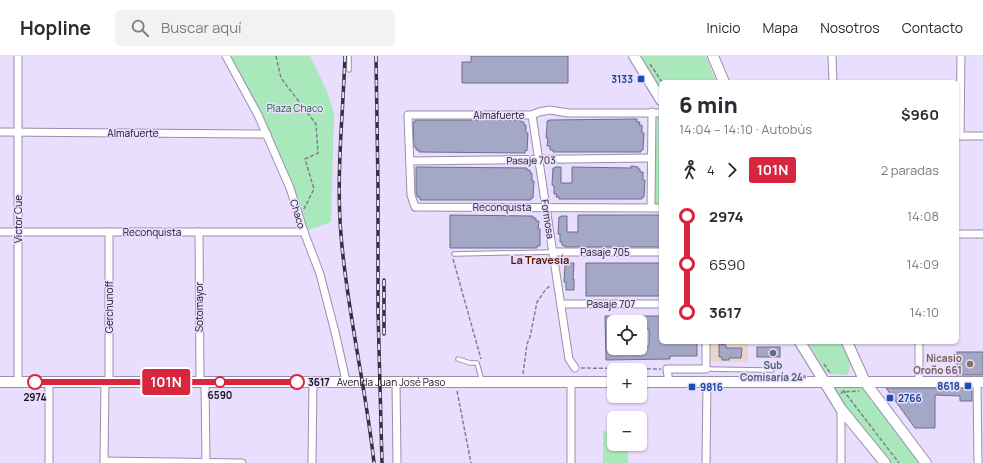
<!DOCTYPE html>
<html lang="es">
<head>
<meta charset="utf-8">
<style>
  body { margin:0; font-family:Manrope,sans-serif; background:#f2f2f3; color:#2b2b33; height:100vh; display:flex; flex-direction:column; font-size:15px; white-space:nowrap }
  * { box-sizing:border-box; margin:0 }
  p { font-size:13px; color:#7c7c81 }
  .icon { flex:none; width:22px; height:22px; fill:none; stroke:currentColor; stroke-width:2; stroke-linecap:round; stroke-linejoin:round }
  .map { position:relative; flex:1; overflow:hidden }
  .side { position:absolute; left:659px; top:24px; width:300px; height:264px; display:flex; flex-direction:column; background:#fff; border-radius:6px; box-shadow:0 1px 3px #0004 }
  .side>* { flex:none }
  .badge { padding:0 8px; border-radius:3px; font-size:14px; line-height:26px }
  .buttons { position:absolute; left:607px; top:259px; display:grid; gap:8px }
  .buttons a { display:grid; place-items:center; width:40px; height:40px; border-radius:6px; background:#fff; box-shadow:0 1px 3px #0004; font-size:20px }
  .map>.badge { position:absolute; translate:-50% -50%; box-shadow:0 0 0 2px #fff }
  .legs { display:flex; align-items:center; gap:6px; height:44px; padding:0 20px; font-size:13px }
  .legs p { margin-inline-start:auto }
  .overview { display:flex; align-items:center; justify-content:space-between; height:68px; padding:0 20px }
  h1 { font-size:22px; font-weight:800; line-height:30px }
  ul { padding:0 20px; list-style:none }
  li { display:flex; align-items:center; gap:14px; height:48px; font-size:15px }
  li i { display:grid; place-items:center; width:6px; height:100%; margin:0 5px; background:currentColor }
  li i::after { content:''; width:10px; height:10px; margin:-5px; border:3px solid; border-radius:50%; background:#fff }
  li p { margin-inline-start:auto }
  li:first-child i { background:linear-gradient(#0000 50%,currentColor 0) }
  li:last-child i { background:linear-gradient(currentColor 50%,#0000 0) }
  header { display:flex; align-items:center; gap:24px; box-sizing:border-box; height:56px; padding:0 20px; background:#fff; border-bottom:1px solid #e1e1e2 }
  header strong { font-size:19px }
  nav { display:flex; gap:22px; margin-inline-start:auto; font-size:14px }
  .search { width:280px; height:36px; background:#f2f2f3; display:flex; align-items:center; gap:10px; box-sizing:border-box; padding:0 14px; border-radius:6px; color:#7c7c81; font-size:15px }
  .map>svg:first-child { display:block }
  .medical { fill:#ead6c7 }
  .green { fill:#a9e8ba }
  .building { fill:#a4a7c6; stroke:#6b6e8a; fill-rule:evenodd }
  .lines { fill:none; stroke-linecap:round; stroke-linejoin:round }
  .lane-casing { stroke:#9a8fac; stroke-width:5.5 }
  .street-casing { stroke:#9a8fac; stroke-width:9 }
  .secondary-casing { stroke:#9a8fac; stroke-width:12 }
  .path { stroke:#857d92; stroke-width:1.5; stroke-dasharray:4 2; stroke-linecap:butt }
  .lane { stroke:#fff; stroke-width:3.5 }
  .street { stroke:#fff; stroke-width:7 }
  .secondary { stroke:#fff; stroke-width:10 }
  .rail-casing { stroke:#36313f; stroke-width:3.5 }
  .rail { stroke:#e9defd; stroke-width:2; stroke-dasharray:6; stroke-linecap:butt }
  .line-1-casing { stroke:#fff; stroke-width:9 }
  .line-1 { stroke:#d7263d; stroke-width:6 }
  .transit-dot { fill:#1a4fb4; stroke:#e9defd; stroke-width:1.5 }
  .service-dot { fill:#5c6f8a; stroke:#e9defd; stroke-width:1.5 }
  .education-dot { fill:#8d6e63; stroke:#e9defd; stroke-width:1.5 }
  .stop-1-dot { fill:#fff; stroke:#d7263d; stroke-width:2 }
  .labels { text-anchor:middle; stroke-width:3; stroke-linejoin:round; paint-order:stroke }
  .transit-label { font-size:10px; font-weight:bold; fill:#164399; stroke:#e9defd; text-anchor:end }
  .park-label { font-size:10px; fill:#1e6539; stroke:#e9defd }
  .street-label { font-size:10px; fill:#17131e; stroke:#e9defd }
  .education-label { font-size:10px; font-weight:bold; fill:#785e54; stroke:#e9defd; text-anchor:end }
  .service-label { font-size:10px; font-weight:bold; fill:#4e5e75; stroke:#e9defd }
  .stop-label { font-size:10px; font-weight:bold; fill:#17131e; stroke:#e9defd }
  .neighbourhood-label { font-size:11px; font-weight:bold; fill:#591805; stroke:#e9defd }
</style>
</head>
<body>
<header>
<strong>Hopline</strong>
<div class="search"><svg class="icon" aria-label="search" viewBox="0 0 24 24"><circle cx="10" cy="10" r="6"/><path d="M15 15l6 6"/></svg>Buscar aquí</div>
<nav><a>Inicio</a><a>Mapa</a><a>Nosotros</a><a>Contacto</a></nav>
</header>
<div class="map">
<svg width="983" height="407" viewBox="0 0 983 407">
  <rect width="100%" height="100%" fill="#e9defd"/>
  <path class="medical" d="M710,287H748V306H714L711,303Z"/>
  <g class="green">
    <path d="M226,0H310L327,35L334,57L331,166L304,176L290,132Z"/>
    <path d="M638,0H706L716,26H661V38Z"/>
    <path d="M661,60V148H655L657,61Z"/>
    <path d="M808,286H840C845,295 855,309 847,319L829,318L826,316Z"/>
    <path d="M823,326H865L926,407H885Z"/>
    <path d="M603,375H614V388H628V407H603Z"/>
  </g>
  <g class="building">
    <path d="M471,0H568V27H462V6H471Z"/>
    <path d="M637,63V66H640L639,69H642V77H644L643,94H641V96H553V94H550V90H547L548,82H546L547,69V65H549V64Z"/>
    <path d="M415,64H521V66H524V69H526V77H528L527,95L525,94V97L419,96V94H416V91H414L413,66H415Z"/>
    <path d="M631,110L638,111V113H640V116H643V124H645L644,141H642V143H559V141H556L557,138H554V130L552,129L553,112H555V111H561V127H572V111L631,112Z"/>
    <path d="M416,111L527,112V114H530V117H532V125H534L533,142H531V144H420V141H417V138H416Z"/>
    <path d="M450,159L533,160V162H536V165H539L538,173H540V190H537V192H450Z"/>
    <path d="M578,159H661V191H565V190L562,189V186H560V178H558L559,161H561V160H567V176H578Z"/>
    <path d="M567,207H574L573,223H574V234H566V226H564L565,209H567Z"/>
    <rect x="586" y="207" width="75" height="33"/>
    <path d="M605,260H661V286H697V300H670V303L606,304ZM614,266H640V273H649V290L640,291V292H614Z"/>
    <path d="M719,288L726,289V292H742L741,302H729V304H722V301H719Z"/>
    <rect x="757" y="291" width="23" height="10"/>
    <rect x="957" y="296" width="26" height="23"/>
    <path d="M886,332H972V345H960V340L935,339V372H915Z"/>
  </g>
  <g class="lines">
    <defs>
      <g id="lane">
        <path d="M349,14V0"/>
        <path d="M454,198L553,196"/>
        <path d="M458,303L470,307H477L482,325"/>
        <path d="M706,313L772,314"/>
      </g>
      <g id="street">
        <path d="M18,0V326"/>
        <path d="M226,0L258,59L290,132L304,176L320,218L336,280L346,325"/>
        <path d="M832,0L833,26"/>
        <path d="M661,57H568L550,54L539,56L532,59H408L411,139L415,151L661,152"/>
        <path d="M532,59L569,303L575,312"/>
        <path d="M0,76L267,78"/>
        <path d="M957,80H983"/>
        <path d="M960,80L961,0"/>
        <path d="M410,105L651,102"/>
        <path d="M651,152L652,56"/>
        <path d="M0,176H304"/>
        <path d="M199,176L200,326"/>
        <path d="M957,178H983"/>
        <path d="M553,196H661"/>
        <path d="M561,248H661"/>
        <path d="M919,286V326"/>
        <path d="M396,325L397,407"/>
        <path d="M109,326V176"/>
        <path d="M205,326L206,407"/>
        <path d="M669,326L667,313H706V286"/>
        <path d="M977,326L978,407"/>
        <path d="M841,353V407"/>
        <path d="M104,405L242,407"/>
        <path d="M49,407V326"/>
        <path d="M104,407L105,326"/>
        <path d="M312,407L313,325"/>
        <path d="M571,407V325"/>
        <path d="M706,407L707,326"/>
      </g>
      <g id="secondary">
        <path d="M634,0L661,44"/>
        <path d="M713,0L724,26"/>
        <path d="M800,286L841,353L885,407"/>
        <path d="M847,286L865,326L926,407"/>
        <path id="s1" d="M0,326H614"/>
        <path d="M640,326H983"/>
      </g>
    </defs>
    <use href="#lane" class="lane-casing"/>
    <use href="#street" class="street-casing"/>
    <use href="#secondary" class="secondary-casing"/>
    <g class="path">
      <path d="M276,0L281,22L316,68L318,97L305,103L314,133L304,153"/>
      <path d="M650,8L662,26"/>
      <path d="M453,203L481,303"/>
      <path d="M824,308L831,318"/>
      <path d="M581,312L661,313"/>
      <path d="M523,318L527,288L530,281L537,246L546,233L550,230"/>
      <path d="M843,334L899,407"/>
      <path d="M457,335L471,407"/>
      <path d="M841,338L842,336L859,335"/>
    </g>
    <use href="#lane" class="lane"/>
    <use href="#street" class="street"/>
    <use href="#secondary" class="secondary"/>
    <defs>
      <g id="rail">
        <path d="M345,0C343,59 336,120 341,179C347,256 366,331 374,407"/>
        <path d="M376,0L378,130V254L382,407"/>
        <path d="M384,224V278"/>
      </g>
    </defs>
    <use href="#rail" class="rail-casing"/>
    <use href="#rail" class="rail"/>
  </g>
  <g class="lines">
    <defs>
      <path id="line-1" d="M35,326H297"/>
    </defs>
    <use href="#line-1" class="line-1-casing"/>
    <use href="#line-1" class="line-1"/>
  </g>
  <g class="transit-dot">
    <rect x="637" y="19" width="8" height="8" rx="2"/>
    <rect x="964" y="326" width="8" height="8" rx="2"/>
    <rect x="688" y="327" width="8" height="8" rx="2"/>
    <rect x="886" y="338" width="8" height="8" rx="2"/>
  </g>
  <circle class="service-dot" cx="773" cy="297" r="4"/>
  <circle class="education-dot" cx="970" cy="308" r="4"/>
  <g class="stop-1-dot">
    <circle cx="35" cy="326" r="7"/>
    <circle cx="220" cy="326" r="5"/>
    <circle cx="297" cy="326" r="7"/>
  </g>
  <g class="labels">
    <g class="transit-label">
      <text x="633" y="27">3133</text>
      <text x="960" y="334">8618</text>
      <text x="700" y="335" text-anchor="start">9816</text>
      <text x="898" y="346" text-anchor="start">2766</text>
    </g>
    <g class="park-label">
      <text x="295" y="56">Plaza Chaco</text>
    </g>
    <g class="street-label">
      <text x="499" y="63">Almafuerte</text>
      <text x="133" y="81">Almafuerte</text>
      <text transform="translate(531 104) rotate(-1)" y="4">Pasaje 703</text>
      <text x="502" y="155">Reconquista</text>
      <text transform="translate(298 158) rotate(73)" y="4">Chaco</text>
      <text transform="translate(18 163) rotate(-90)" y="4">Victor Cue</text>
      <text transform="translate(548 163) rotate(81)" y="4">Formosa</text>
      <text x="152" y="180">Reconquista</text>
      <text x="605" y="200">Pasaje 705</text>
      <text x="611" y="252">Pasaje 707</text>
      <text transform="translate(109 251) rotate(-90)" y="4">Gerchunoff</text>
      <text transform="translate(199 251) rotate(-90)" y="4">Sotomayor</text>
      <text dy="4" stroke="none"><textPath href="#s1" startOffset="391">Avenida Juan José Paso</textPath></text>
    </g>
    <g class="education-label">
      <text x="962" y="306">Nicasio<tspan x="962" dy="12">Oroño 661</tspan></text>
    </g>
    <g class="service-label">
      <text x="773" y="313">Sub<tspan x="773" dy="12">Comisaría 24ª</tspan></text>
    </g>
    <g class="stop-label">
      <text x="308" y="330" text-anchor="start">3617</text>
      <text x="220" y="343">6590</text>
      <text x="35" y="345">2974</text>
    </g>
    <g class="neighbourhood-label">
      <text x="540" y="208">La Travesía</text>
    </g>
  </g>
</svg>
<div class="buttons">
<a><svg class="icon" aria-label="locate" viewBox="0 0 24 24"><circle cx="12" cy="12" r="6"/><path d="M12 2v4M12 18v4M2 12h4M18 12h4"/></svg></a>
<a>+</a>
<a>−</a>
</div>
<b class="badge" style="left:166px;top:326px;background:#d7263d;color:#fff">101N</b>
<section class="side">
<div class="overview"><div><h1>6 min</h1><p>14:04 – 14:10 · Autobús</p></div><b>$960</b></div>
<div class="legs"><svg class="icon" aria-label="walk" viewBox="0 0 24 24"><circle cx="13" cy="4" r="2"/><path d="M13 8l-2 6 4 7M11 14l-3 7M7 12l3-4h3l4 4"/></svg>4<svg class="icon" aria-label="forward" viewBox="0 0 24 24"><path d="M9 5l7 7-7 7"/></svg><b class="badge" style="background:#d7263d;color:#fff">101N</b><p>2 paradas</p></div>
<ul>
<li><i style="color:#d7263d"></i><b>2974</b><p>14:08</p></li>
<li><i style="color:#d7263d"></i><span>6590</span><p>14:09</p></li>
<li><i style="color:#d7263d"></i><b>3617</b><p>14:10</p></li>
</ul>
</section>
</div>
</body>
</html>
